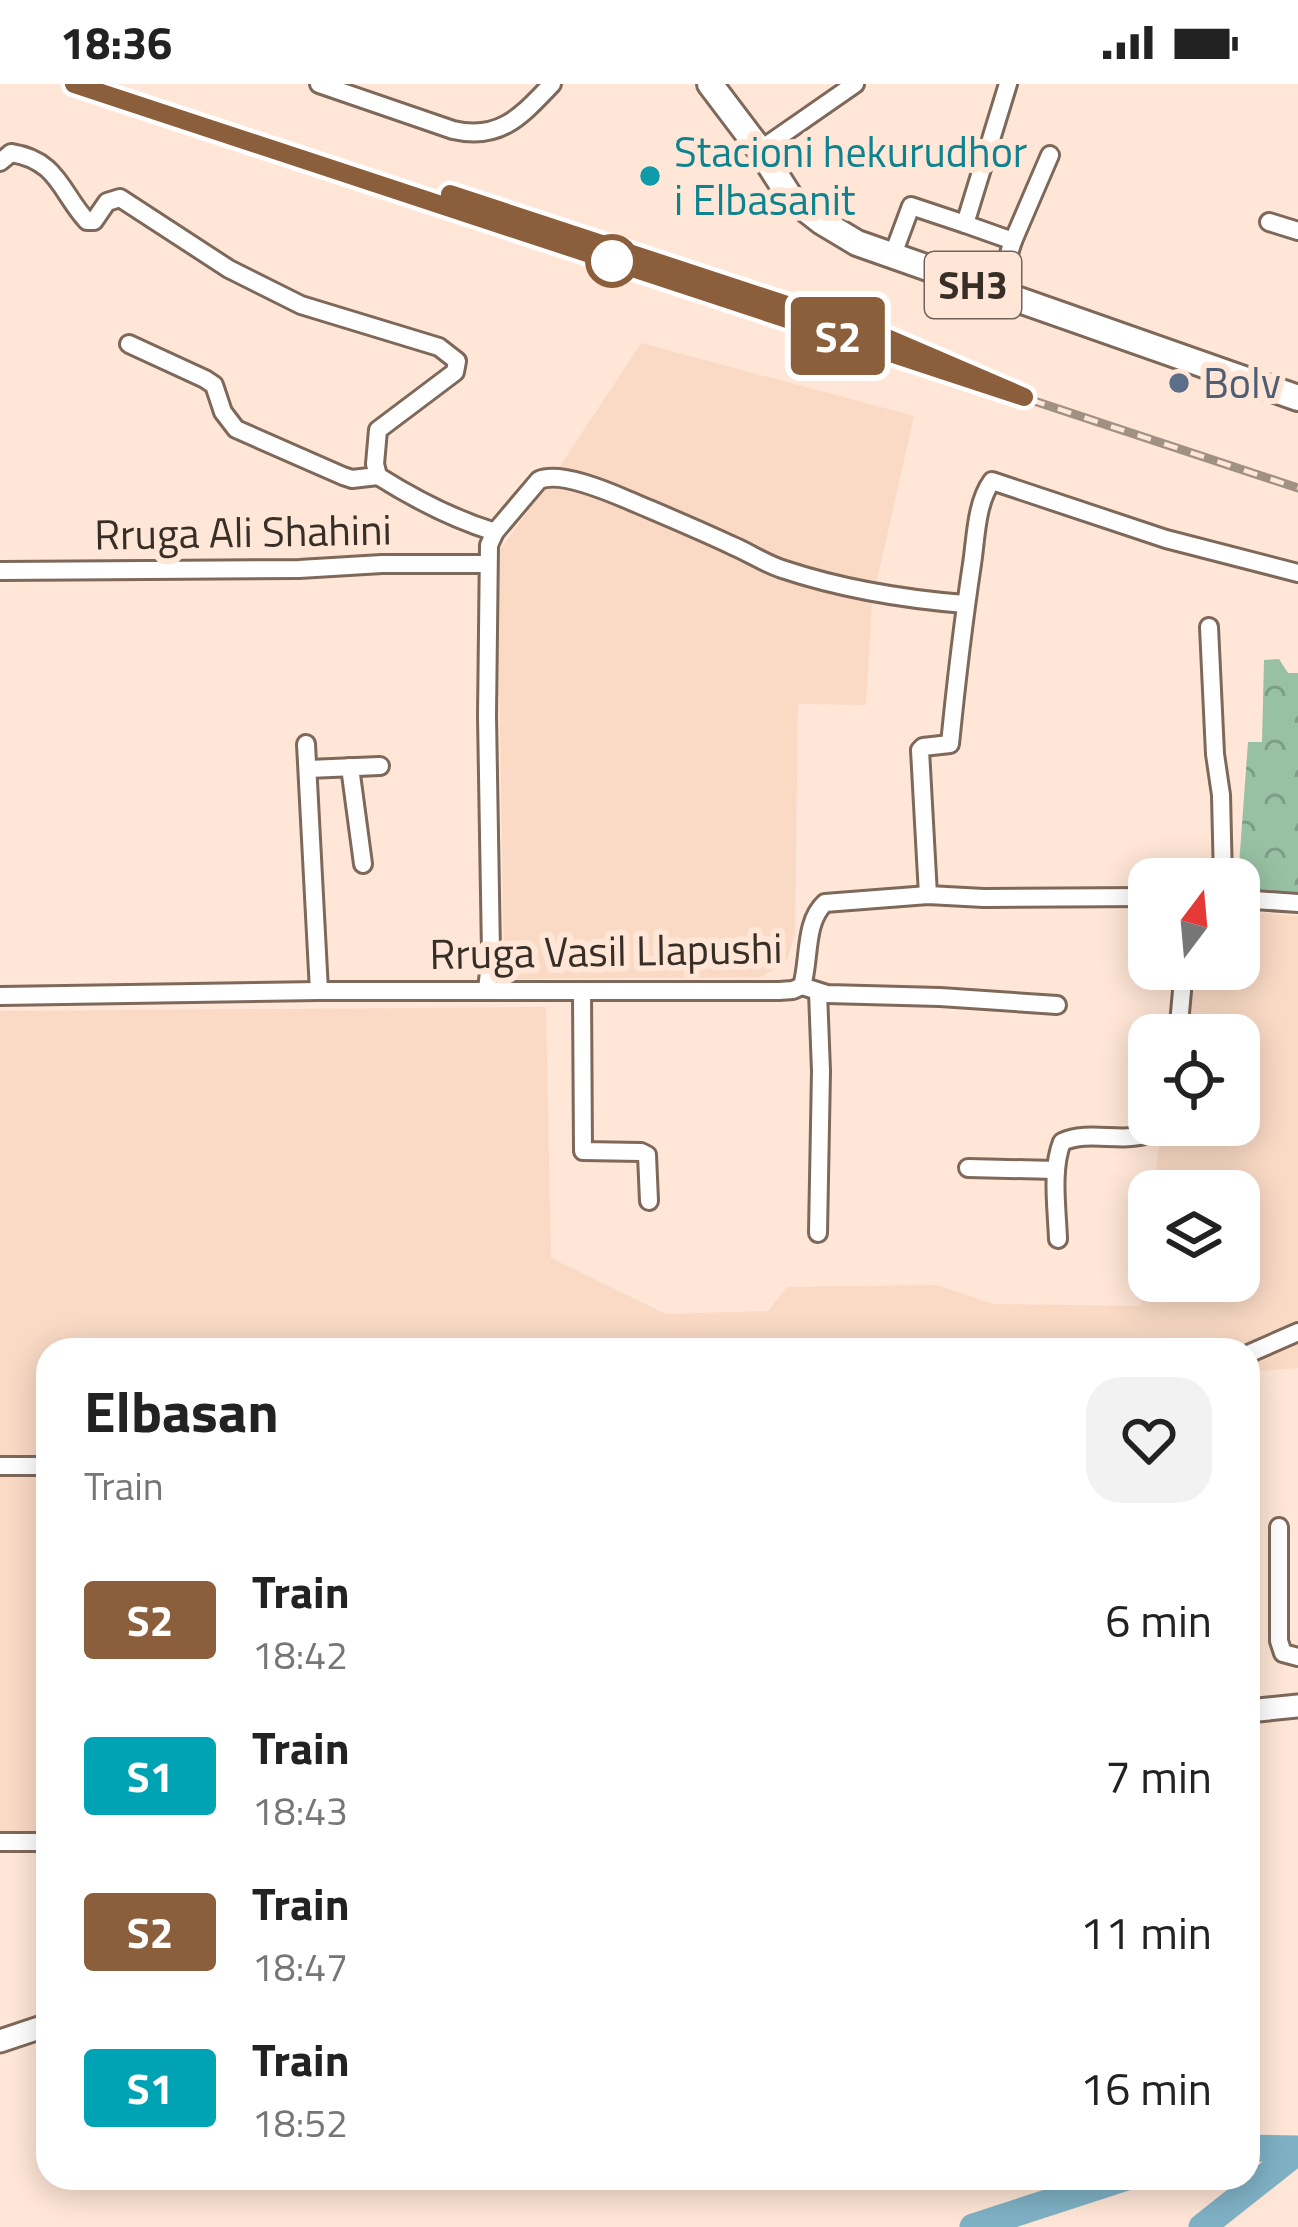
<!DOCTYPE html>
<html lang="en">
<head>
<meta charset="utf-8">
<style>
  body { margin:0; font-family:"Titillium Web",sans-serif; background:#f2f2f2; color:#222; height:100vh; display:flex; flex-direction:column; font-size:45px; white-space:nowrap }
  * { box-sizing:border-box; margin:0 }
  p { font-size:39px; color:#767676 }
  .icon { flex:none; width:66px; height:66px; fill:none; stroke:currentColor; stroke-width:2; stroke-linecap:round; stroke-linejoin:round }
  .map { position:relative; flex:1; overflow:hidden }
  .sheet { position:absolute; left:36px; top:1254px; width:1224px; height:852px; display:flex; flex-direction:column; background:#fff; border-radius:36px; box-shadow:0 6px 30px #0003 }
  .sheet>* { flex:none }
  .badge { padding:0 24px; border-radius:9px; font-size:42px; line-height:78px }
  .needle { width:78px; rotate:16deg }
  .tools { position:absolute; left:1128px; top:774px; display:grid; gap:24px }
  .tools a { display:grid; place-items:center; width:132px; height:132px; border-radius:24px; background:#fff; box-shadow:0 6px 30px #0003; font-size:60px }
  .map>.badge { position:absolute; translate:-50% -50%; box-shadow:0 0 0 6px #fff }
  .round { display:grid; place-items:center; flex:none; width:126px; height:126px; border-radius:36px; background:#f2f2f2 }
  .summary { display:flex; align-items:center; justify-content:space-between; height:204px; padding:0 48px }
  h1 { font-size:57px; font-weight:700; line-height:90px }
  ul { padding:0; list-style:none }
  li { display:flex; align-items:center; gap:36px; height:156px; padding:0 48px }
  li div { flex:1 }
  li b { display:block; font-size:45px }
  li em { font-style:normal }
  li .badge { min-width:132px; font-weight:700; text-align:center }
  .status { display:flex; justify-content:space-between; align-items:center; height:84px; padding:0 60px; background:#fff; direction:ltr }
  .status svg { height:33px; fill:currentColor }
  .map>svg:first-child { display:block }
  .built { fill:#fadac5 }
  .forest { fill:url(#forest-crowns) }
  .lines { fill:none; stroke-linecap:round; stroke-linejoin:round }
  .river { stroke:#7fb1c5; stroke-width:27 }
  .minor-casing { stroke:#7e685a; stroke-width:22 }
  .tertiary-casing { stroke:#7e685a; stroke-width:27 }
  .primary-casing { stroke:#7e685a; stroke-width:30 }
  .minor { stroke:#fff; stroke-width:16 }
  .tertiary { stroke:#fff; stroke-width:21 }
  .primary { stroke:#fff; stroke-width:24 }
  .rail-casing { stroke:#a19084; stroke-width:9 }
  .rail { stroke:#ffe6d6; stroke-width:4.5; stroke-dasharray:14; stroke-linecap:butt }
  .line-casing { stroke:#fff; stroke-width:27 }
  .line { stroke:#8b5e3c; stroke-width:18 }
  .culture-dot { fill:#0f9aa8; stroke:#ffe6d6; stroke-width:4.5 }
  .stop-dot { fill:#fff; stroke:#8b5e3c; stroke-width:6 }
  .service-dot { fill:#5c6f8a; stroke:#ffe6d6; stroke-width:4.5 }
  .labels { text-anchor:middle; stroke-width:12; stroke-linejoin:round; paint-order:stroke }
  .shield { fill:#ffe6d6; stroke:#73655c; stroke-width:3 }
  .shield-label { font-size:39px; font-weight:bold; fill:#372e28 }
  .culture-label { font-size:42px; fill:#0d838f; stroke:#ffe6d6; text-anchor:start }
  .service-label { font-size:42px; fill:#4e5e75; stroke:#ffe6d6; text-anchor:start }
  .street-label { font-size:42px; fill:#372e28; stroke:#ffe6d6 }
</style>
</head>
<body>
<div class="status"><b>18:36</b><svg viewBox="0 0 49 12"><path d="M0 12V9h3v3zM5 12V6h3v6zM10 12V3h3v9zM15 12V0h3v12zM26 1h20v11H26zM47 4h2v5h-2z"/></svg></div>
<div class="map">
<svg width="1298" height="2143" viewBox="0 0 1298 2143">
  <defs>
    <pattern id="forest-crowns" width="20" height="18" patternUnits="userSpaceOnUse" patternTransform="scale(3)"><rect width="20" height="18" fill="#98c1a3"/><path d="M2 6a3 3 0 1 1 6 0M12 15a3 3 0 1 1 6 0" fill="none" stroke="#7d9d85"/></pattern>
  </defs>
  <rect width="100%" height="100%" fill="#ffe6d6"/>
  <g class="built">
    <path d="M641,259L914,332L872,518L866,621L798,620L795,849L787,877L761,893L513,895L504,879L497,470L559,384Z"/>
    <path d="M1239,827L1298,832V1284L1248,1288V1266H48V1755H0V927L546,923L551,1174L666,1230L768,1227L787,1203L937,1201L993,1220L1141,1222L1149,1157V1197H1239V1107H1154L1161,1041H1239V951H1185L1189,885H1239Z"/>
  </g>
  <path class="forest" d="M1279,575L1288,589H1298V812L1239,808L1238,795L1248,658H1262L1264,576Z"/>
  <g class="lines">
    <g class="river">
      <path d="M1248,2064L1298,2065"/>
      <path d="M973,2143L1124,2094"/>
      <path d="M1202,2143L1298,2067"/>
    </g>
    <defs>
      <g id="minor">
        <path d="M319,0L453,46C501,57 522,31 552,0"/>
        <path d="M760,66L855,0"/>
        <path d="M0,78L11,69C58,76 61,109 87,137H94L107,118L120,114L229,185L301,221L439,263L457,277L455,288L378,346L375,380L378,392C416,416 453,435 495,448"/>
        <path d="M1269,138L1298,147"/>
        <path d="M965,140L1013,157"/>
        <path d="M892,173L911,122L965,140L1008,0"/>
        <path d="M996,210L1013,157L1050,71"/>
        <path d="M129,260L205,295L214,301L223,328L236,345L343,392L352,395L378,392"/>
        <path d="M0,487L299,485L382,480H488"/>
        <path d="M1209,543L1215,670L1221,711L1223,795"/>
        <path d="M306,660L319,907"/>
        <path d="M350,683L363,780"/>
        <path d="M308,685L380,682"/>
        <path d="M928,811L920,666L923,663L950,660C956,600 963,540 972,480C976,454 976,419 992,397L1166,455L1298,489"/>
        <path d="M1239,815L1298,819"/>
        <path d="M802,902L827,910L940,913L1057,921"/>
        <path d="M487,906L491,869L487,632L489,461L495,448L539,396C560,387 607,407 628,416C663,431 697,445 731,461C748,468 764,479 782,485C842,505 902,515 965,520"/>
        <path d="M582,907L583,1067L641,1068L647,1071L649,1117"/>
        <path d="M0,912L319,907H779L793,906L802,902C810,875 804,838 825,819L928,811L984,814L1149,813"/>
        <path d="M1178,951L1184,885"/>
        <path d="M968,1084L1056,1086"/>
        <path d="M818,1149L821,987L818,908"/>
        <path d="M1058,1155C1057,1126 1051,1085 1062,1058C1089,1046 1120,1059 1148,1050L1152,1041"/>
        <path d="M1248,1270L1298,1248"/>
        <path d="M0,1382H48"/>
        <path d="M1279,1443V1557L1283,1569L1298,1573"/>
        <path d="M0,1758H48"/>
      </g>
      <g id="tertiary">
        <path d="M1248,1627L1298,1622"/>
        <path d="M0,1957L48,1941"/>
      </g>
      <path id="primary" d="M710,0L760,66L790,113L822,138L857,159L1298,314"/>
    </defs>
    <use href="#minor" class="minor-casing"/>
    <use href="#tertiary" class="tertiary-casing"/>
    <use href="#primary" class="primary-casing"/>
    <use href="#minor" class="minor"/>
    <use href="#tertiary" class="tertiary"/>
    <use href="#primary" class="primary"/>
    <defs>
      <path id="rail" d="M74,0L1298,404"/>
    </defs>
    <use href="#rail" class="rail-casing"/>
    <use href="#rail" class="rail"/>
  </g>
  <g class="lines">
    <defs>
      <path id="line" d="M74,0L1024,313L887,254L450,110"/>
    </defs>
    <use href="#line" class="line-casing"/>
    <use href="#line" class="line"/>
  </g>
  <circle class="culture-dot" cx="650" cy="92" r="12"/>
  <circle class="stop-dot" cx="612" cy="177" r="24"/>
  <circle class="service-dot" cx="1179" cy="299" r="12"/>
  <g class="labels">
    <rect class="shield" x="925" y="168" width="96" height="66" rx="9"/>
    <g class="shield-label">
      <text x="973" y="215">SH3</text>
    </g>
    <g class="culture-label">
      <text x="674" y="83">Stacioni hekurudhor<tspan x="674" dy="48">i Elbasanit</tspan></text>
    </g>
    <g class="service-label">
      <text x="1203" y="314">Bolv</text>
    </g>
    <g class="street-label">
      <text transform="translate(243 448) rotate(-1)" y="15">Rruga Ali Shahini</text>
      <text transform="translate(606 867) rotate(-1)" y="15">Rruga Vasil Llapushi</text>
    </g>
  </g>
</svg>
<div class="tools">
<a><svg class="needle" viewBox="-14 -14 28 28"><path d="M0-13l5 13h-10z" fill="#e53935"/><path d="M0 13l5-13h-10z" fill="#767676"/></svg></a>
<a><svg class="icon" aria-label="locate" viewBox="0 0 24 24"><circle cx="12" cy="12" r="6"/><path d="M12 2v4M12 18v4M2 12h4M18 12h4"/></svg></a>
<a><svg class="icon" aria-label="layers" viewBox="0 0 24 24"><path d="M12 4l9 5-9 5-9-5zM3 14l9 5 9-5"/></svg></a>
</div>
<b class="badge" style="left:838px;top:252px;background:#8b5e3c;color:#fff">S2</b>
<section class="sheet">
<div class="summary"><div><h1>Elbasan</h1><p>Train</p></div><a class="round"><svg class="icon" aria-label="heart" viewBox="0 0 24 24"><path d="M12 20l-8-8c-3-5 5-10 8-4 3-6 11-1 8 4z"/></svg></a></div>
<ul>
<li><span class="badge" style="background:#8b5e3c;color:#fff">S2</span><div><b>Train</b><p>18:42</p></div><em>6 min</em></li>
<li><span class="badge" style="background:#00a3b4;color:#fff">S1</span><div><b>Train</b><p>18:43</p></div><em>7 min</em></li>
<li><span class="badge" style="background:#8b5e3c;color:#fff">S2</span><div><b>Train</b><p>18:47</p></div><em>11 min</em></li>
<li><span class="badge" style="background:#00a3b4;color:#fff">S1</span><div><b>Train</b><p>18:52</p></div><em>16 min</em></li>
</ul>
</section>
</div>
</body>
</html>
